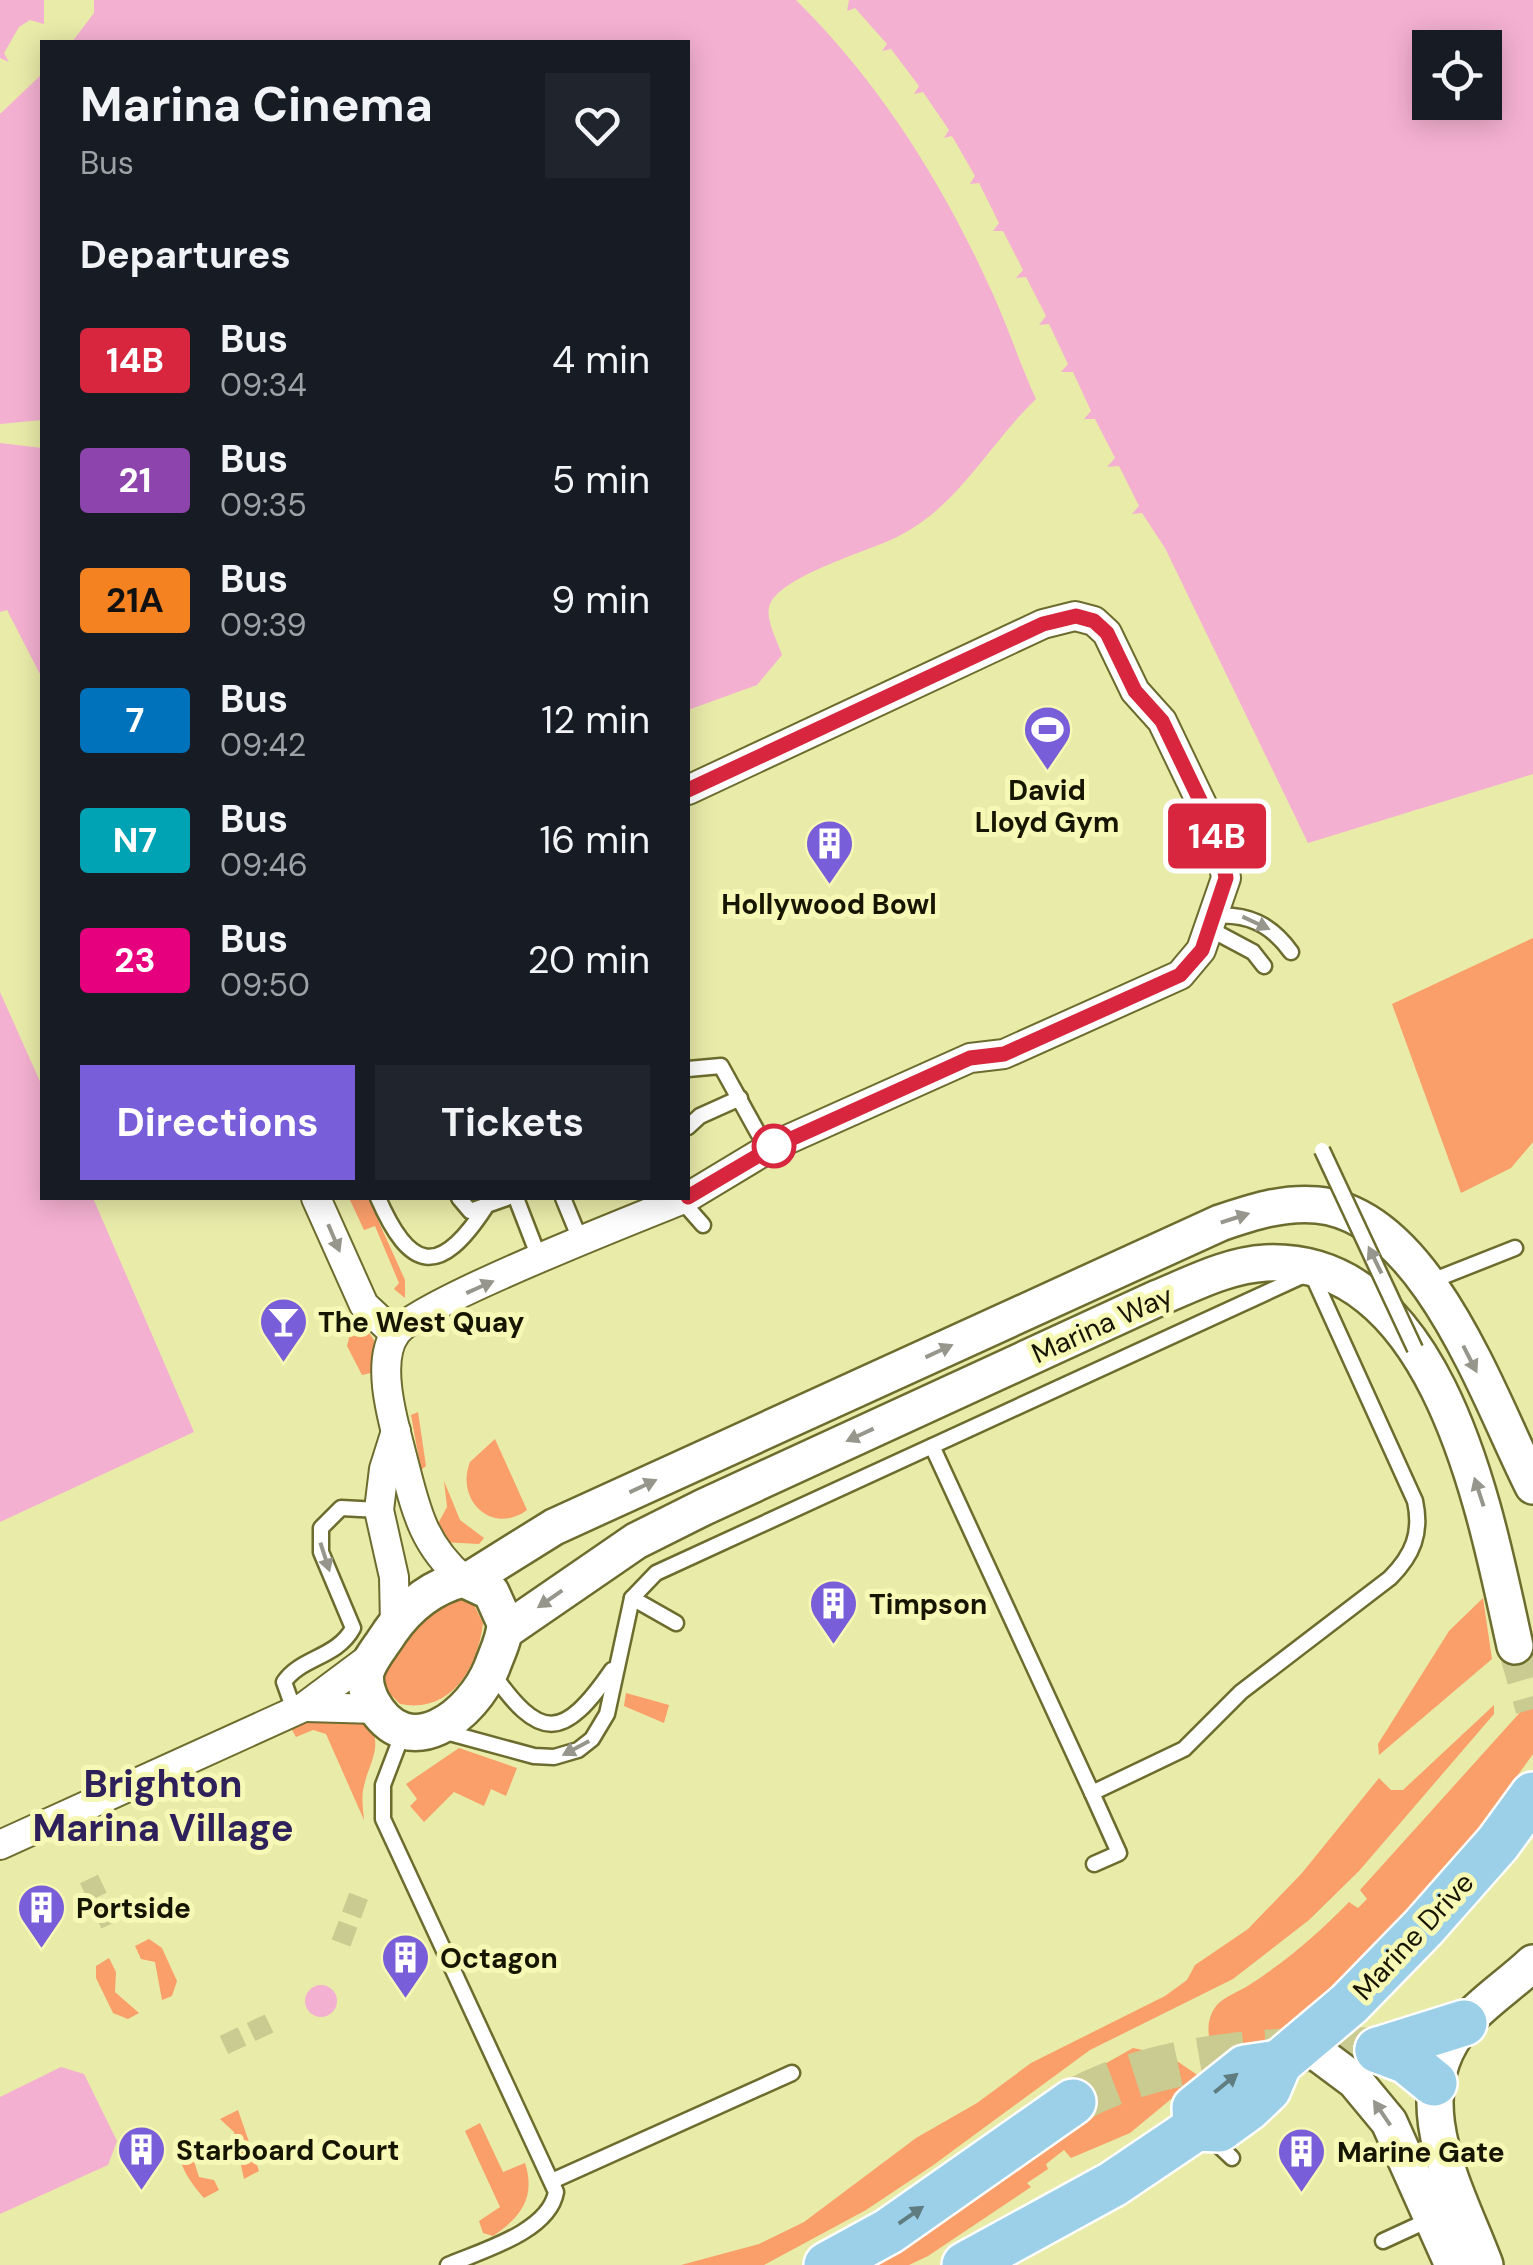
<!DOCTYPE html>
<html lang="en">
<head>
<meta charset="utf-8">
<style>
  body { margin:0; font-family:"DM Sans",sans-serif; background:#20242c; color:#f1f3f6; height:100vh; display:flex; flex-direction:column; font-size:38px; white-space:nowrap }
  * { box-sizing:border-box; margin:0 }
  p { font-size:32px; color:#9ea1a6 }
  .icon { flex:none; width:55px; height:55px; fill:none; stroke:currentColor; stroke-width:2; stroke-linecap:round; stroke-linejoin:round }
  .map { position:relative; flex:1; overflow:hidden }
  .sheet { position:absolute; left:40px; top:40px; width:650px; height:1160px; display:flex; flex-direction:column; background:#171b24; border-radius:0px; box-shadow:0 5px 25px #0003 }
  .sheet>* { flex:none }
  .badge { padding:0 20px; border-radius:8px; font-size:35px; line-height:65px }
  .controls { position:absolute; left:1412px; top:30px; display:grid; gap:20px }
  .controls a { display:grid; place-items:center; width:90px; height:90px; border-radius:0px; background:#171b24; box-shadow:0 5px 25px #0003; font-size:50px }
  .map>.badge { position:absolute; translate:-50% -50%; box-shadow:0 0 0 5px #fff }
  h2 { padding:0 40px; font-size:38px; line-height:90px }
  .round { display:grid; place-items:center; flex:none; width:105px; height:105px; border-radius:0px; background:#20242c }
  .overview { display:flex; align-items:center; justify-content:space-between; height:170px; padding:0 40px }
  h1 { font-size:48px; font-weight:700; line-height:75px }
  .button { display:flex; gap:20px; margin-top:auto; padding:20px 40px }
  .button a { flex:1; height:115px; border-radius:0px; background:#785ed8; color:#fff; font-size:40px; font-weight:700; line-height:115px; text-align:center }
  .button a+a { background:#20242c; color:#f1f3f6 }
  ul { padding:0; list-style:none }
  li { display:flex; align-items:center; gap:30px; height:120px; padding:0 40px }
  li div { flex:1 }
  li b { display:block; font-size:38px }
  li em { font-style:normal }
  li .badge { min-width:110px; font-weight:700; text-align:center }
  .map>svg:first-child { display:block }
  .green { fill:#fa9e6a }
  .water { fill:#f4b0d1; fill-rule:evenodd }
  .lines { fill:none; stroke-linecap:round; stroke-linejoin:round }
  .pedestrian-tunnel { stroke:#c9cb90; stroke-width:20; stroke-dasharray:20 10; stroke-linecap:butt }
  .tertiary-tunnel { stroke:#c9cb90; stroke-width:35; stroke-dasharray:35 18; stroke-linecap:butt }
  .primary-tunnel { stroke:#c9cb90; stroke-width:45; stroke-dasharray:45 22; stroke-linecap:butt }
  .service-casing { stroke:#6c6c2e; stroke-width:19 }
  .minor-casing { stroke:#6c6c2e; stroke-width:32 }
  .tertiary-casing { stroke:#6c6c2e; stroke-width:40 }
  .primary-casing { stroke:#fff; stroke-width:50 }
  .service { stroke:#fff; stroke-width:14 }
  .minor { stroke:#fff; stroke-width:28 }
  .tertiary { stroke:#fff; stroke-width:35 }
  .primary { stroke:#9bd0e8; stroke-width:45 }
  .service-bridge-casing { stroke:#6c6c2e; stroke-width:19; stroke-linecap:butt }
  .service-bridge { stroke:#fff; stroke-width:14 }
  .oneway { fill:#96968c }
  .oneway2 { fill:#5f7c80 }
  .line-casing { stroke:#fff; stroke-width:22 }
  .line { stroke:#d7263d; stroke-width:15 }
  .stop-dot { fill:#fff; stroke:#d7263d; stroke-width:5 }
  .labels { text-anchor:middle; stroke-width:10; stroke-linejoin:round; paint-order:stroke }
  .poi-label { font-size:28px; font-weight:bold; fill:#161500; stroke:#f6f8b6; text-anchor:start }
  .street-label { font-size:28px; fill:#161500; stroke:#f6f8b6 }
  .district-label { font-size:38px; font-weight:bold; fill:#2e205b; stroke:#f6f8b6 }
</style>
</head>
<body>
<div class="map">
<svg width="1533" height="2265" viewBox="0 0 1533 2265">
  <rect width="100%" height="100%" fill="#e9eba9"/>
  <g class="green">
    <path d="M1533,938V1142L1511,1168L1461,1193L1392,1004Z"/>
    <path d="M349,1198H368L405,1280V1298L394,1289L399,1283L375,1226L364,1230Z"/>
    <path d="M359,1318L378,1346L371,1373L362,1375L347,1346L353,1323Z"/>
    <path d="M418,1412L426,1466L421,1470L411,1415Z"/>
    <path d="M495,1439L527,1510C492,1536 455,1500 470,1462Z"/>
    <path d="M444,1481L460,1520L484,1538L479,1544L442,1542L434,1531L447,1507Z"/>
    <path d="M461,1598L473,1603L483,1623C478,1668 451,1714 400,1704L387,1691L383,1669L420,1614Z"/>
    <path d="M1483,1598L1492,1659L1379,1755L1378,1744L1449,1631Z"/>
    <path d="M626,1693L669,1705L664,1723L624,1706Z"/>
    <path d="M1533,1698V1754L1478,1830L1390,1929L1312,2005L1234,2067C1212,2060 1201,2030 1214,2009C1219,1999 1236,1993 1246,1987C1284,1963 1317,1935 1349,1902L1358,1908L1367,1899L1360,1890Z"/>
    <path d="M1494,1705V1714L1359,1871L1309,1920L1233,1979L1090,2050L932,2166L866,2210L764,2265H681L759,2244L804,2222L916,2138L977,2103L1031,2063L1165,1996L1187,1980L1195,1965L1248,1929L1302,1873L1379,1778L1391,1790H1403Z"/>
    <path d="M327,1717L367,1722C385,1745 369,1762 364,1786C361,1796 363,1809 364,1820L326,1734L313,1730L296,1737L291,1728Z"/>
    <path d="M459,1748L517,1768L506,1796L491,1789L484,1806L454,1792L424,1822L410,1806L417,1799L406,1784Z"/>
    <path d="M149,1939L162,1948L177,1981L172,1996L162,2000L155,1962L141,1959L135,1946Z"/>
    <path d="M109,1958L116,1972L115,1992L139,2013L128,2019L113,2013L96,1978V1966Z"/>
    <path d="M1133,2048L1168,2055L1199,2076L1130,2133L1071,2158L1064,2150L1046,2164L1048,2169L1027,2183L1031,2187L928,2256L909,2265H868L1064,2087Z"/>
    <path d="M238,2110L259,2171L244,2179L234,2132L220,2119Z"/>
    <path d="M480,2123L503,2172L525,2163C536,2197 521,2217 493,2236L483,2233L479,2221L500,2207L465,2131Z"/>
    <path d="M194,2138L198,2147L193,2158L199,2177L214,2180L219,2190L204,2198C191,2183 177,2165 179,2144Z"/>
  </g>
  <g class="water">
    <path d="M0,0H44V24L30,20L19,27L4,53L9,62L0,58Z"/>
    <path d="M94,0H796C881,84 943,184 992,292C1008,327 1020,364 1036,399C988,445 958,507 897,537C869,551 783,575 770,604C764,618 778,642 782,655L757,685L688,710V42H72L94,13Z"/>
    <path d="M849,0H1533V774L1308,843L1165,548L1142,513L1132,514L1139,506L1119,466L1107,467L1115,458L1095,419H1084L1091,411L1073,372H1061L1068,364L1049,324L1039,325L1046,316L1026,277L1016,278L1023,270L1003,231H993L999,223L979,183L970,184L975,176L952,136L944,138L949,130L923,92L914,94L919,86L891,49L882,51L887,44L855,8L847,11ZM1430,48H1485V102H1430Z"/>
    <path d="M42,74V420L0,424V114Z"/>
    <path d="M0,443L42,448V678L7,610L0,612Z"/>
    <path d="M0,992L42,1086V1198H93L194,1432L0,1522Z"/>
    <circle cx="321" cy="2001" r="16"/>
    <path d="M61,2067L84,2074L117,2141L108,2165L0,2214V2097Z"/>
  </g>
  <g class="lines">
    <g class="pedestrian-tunnel">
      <path d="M89,1879L111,1925"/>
      <path d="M341,1943L359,1895"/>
      <path d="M224,2045L272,2022"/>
    </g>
    <path class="tertiary-tunnel" d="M1515,1646L1533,1709"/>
    <path class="primary-tunnel" d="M1073,2102C1161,2053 1279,2048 1378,2050"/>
    <defs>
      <g id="service">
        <path d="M1213,916C1247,913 1271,924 1291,952"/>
        <path d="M1208,928L1253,952L1264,966"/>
        <path d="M688,1069L721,1066L758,1133L771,1147"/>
        <path d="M688,1127L700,1116L740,1098"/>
        <path d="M378,1198C410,1271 439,1278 485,1208"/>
        <path d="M459,1198L470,1211L507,1198"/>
        <path d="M516,1198L540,1260"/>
        <path d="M563,1198L577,1232V1243"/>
        <path d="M681,1200L703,1225"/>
        <path d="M1429,1282L1515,1248"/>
        <path d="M632,1598L676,1623"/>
        <path d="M491,1671C540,1742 563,1741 612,1670"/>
        <path d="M294,1710L284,1682C301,1657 337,1658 353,1628L321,1552V1528L341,1508L379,1510"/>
        <path d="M404,1730L383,1785V1819L556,2192C549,2232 481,2251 448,2265"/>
        <path d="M442,1731L534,1756L554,1757L578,1750L592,1739L607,1714L632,1598L656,1573L1311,1272L1415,1501C1422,1533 1413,1555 1390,1578L1241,1692L1184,1749L1092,1793L932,1446"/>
        <path d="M1092,1793L1119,1853L1094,1864"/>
        <path d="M1213,2140L1232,2158"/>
        <path d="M552,2181L792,2073"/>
        <path d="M1383,2241L1433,2218"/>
      </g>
      <g id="minor">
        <path d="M688,790L1043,624L1075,616L1094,621L1107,633L1135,691L1162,721L1220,842L1226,878L1201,950L1180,975L1004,1054L970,1058L771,1147L688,1197"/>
        <path d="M316,1198L364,1305L395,1334"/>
        <path d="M463,1579C420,1542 415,1505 401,1452C393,1421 375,1361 396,1333C418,1303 639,1217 686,1198"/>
        <path d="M395,1625L394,1577L379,1510L384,1469L396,1431"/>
        <path d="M306,1707L377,1709"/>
        <path d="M0,1845L304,1707L375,1654"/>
      </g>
      <g id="tertiary">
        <path d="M463,1579L491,1592L505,1623C505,1638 497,1653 492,1667C473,1715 408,1767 372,1702C367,1692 364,1683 366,1672C370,1658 382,1645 390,1632C408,1606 431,1587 463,1579Z"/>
        <path d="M469,1580L554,1527L1220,1223C1252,1212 1283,1202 1317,1205C1427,1215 1489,1399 1533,1486"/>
        <path d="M505,1631L636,1541L704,1507L1158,1298C1192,1284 1228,1265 1266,1263C1441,1256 1486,1516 1515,1646"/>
        <path d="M1304,2043L1355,2081L1389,2122L1453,2265"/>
        <path d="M1485,2265C1457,2190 1401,2097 1463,2025C1483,2002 1511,1984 1533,1963"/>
      </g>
      <g id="primary">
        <path d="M1378,2050L1464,2023"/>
        <path d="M1378,2050L1407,2061L1434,2083"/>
        <path d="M1196,2128L1195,2108L1245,2068L1279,2063"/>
        <path d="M827,2265L889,2231L1073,2102"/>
        <path d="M965,2265L1113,2184L1196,2128L1219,2129L1248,2108L1268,2089L1279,2063L1349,2004L1423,1928L1498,1843L1533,1795"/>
      </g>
    </defs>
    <use href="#service" class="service-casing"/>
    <use href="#minor" class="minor-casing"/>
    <use href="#tertiary" class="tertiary-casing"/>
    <use href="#primary" class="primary-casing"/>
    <use href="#service" class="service"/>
    <use href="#minor" class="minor"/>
    <use href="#tertiary" class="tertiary"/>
    <use href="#primary" class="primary"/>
    <defs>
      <path id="service-bridge" d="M1322,1150L1415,1349"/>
    </defs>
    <use href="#service-bridge" class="service-bridge-casing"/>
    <use href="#service-bridge" class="service-bridge"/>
  </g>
  <defs><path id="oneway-solid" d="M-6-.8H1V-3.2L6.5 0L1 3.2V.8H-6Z" transform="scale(2.5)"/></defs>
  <g class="oneway">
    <use href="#oneway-solid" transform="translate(1256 923) rotate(25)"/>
    <use href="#oneway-solid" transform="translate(1235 1218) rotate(-18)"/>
    <use href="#oneway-solid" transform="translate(334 1238) rotate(67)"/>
    <use href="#oneway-solid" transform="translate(1375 1260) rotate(-116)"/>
    <use href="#oneway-solid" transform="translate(480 1287) rotate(-24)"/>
    <use href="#oneway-solid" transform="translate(939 1351) rotate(-25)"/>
    <use href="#oneway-solid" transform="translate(1470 1359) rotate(63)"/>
    <use href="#oneway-solid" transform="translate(860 1435) rotate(155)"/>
    <use href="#oneway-solid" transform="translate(643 1486) rotate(-25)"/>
    <use href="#oneway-solid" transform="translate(1479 1492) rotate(-108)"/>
    <use href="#oneway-solid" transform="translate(325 1557) rotate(72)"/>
    <use href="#oneway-solid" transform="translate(550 1599) rotate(145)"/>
    <use href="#oneway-solid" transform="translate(576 1748) rotate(152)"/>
    <use href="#oneway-solid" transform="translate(1382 2113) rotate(-124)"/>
  </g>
  <g class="oneway2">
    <use href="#oneway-solid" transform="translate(1226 2083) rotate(-39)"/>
    <use href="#oneway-solid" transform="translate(911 2215) rotate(-35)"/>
  </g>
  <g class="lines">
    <defs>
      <path id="line" d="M688,790L1043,624L1076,616L1094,621L1107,633L1135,691L1162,721L1220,842L1226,878L1202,950L1180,975L1004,1054L970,1058L771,1148L688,1197"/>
    </defs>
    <use href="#line" class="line-casing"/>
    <use href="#line" class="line"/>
  </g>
  <defs>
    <symbol id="stadium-pin" viewBox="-11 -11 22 30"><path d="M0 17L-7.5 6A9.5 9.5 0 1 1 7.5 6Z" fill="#785ed8" stroke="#f6f8b6"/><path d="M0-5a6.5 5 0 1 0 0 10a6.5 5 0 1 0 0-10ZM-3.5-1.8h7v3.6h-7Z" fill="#fff"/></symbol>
    <symbol id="building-pin" viewBox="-11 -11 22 30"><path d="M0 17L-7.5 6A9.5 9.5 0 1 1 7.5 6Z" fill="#785ed8" stroke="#f6f8b6"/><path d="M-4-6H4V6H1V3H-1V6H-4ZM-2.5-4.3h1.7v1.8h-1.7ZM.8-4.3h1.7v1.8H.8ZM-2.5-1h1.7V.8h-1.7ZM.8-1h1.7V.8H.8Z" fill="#fff"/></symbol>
    <symbol id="bar-pin" viewBox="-11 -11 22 30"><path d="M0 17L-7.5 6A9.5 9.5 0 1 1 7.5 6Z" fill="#785ed8" stroke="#f6f8b6"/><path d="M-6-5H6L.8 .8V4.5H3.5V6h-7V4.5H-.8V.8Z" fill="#fff"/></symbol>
  </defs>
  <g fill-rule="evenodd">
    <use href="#stadium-pin" x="1020" y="702" width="55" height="75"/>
    <use href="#building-pin" x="802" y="816" width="55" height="75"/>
    <use href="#bar-pin" x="256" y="1294" width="55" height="75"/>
    <use href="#building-pin" x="806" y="1576" width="55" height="75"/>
    <use href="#building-pin" x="14" y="1880" width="55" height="75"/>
    <use href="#building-pin" x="378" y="1930" width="55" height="75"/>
    <use href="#building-pin" x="114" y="2122" width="55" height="75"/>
    <use href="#building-pin" x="1274" y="2124" width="55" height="75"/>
  </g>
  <circle class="stop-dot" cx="774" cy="1146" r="20"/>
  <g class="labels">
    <g class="poi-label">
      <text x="1047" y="800" text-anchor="middle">David<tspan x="1047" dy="32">Lloyd Gym</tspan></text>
      <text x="829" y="914" text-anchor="middle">Hollywood Bowl</text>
      <text x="318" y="1332">The West Quay</text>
      <text x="869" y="1614">Timpson</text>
      <text x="76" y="1918">Portside</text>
      <text x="440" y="1968">Octagon</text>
      <text x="176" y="2160">Starboard Court</text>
      <text x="1337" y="2162">Marine Gate</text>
    </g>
    <g class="street-label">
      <text transform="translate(1102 1324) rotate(-24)" y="10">Marina Way</text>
      <text transform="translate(1413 1936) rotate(-47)" y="10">Marine Drive</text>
    </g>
    <g class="district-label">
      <text x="163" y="1797">Brighton<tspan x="163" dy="44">Marina Village</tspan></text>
    </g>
  </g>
</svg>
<div class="controls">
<a><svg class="icon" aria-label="locate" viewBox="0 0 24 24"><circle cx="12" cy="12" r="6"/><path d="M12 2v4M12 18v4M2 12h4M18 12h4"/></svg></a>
</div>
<b class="badge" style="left:1217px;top:836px;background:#d7263d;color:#fff">14B</b>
<section class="sheet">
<div class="overview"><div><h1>Marina Cinema</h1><p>Bus</p></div><a class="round"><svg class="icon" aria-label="heart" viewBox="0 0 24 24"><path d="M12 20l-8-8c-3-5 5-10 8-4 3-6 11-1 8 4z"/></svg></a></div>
<h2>Departures</h2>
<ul>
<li><span class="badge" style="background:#d7263d;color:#fff">14B</span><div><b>Bus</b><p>09:34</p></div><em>4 min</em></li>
<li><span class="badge" style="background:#8e44ad;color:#fff">21</span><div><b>Bus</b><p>09:35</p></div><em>5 min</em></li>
<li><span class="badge" style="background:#f58220;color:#111">21A</span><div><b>Bus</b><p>09:39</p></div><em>9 min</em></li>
<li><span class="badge" style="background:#0072bc;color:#fff">7</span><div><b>Bus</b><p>09:42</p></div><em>12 min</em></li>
<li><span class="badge" style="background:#00a3b4;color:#fff">N7</span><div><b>Bus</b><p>09:46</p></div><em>16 min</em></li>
<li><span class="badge" style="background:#e6007e;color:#fff">23</span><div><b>Bus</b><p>09:50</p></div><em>20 min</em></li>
</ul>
<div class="button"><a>Directions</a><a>Tickets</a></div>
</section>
</div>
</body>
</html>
